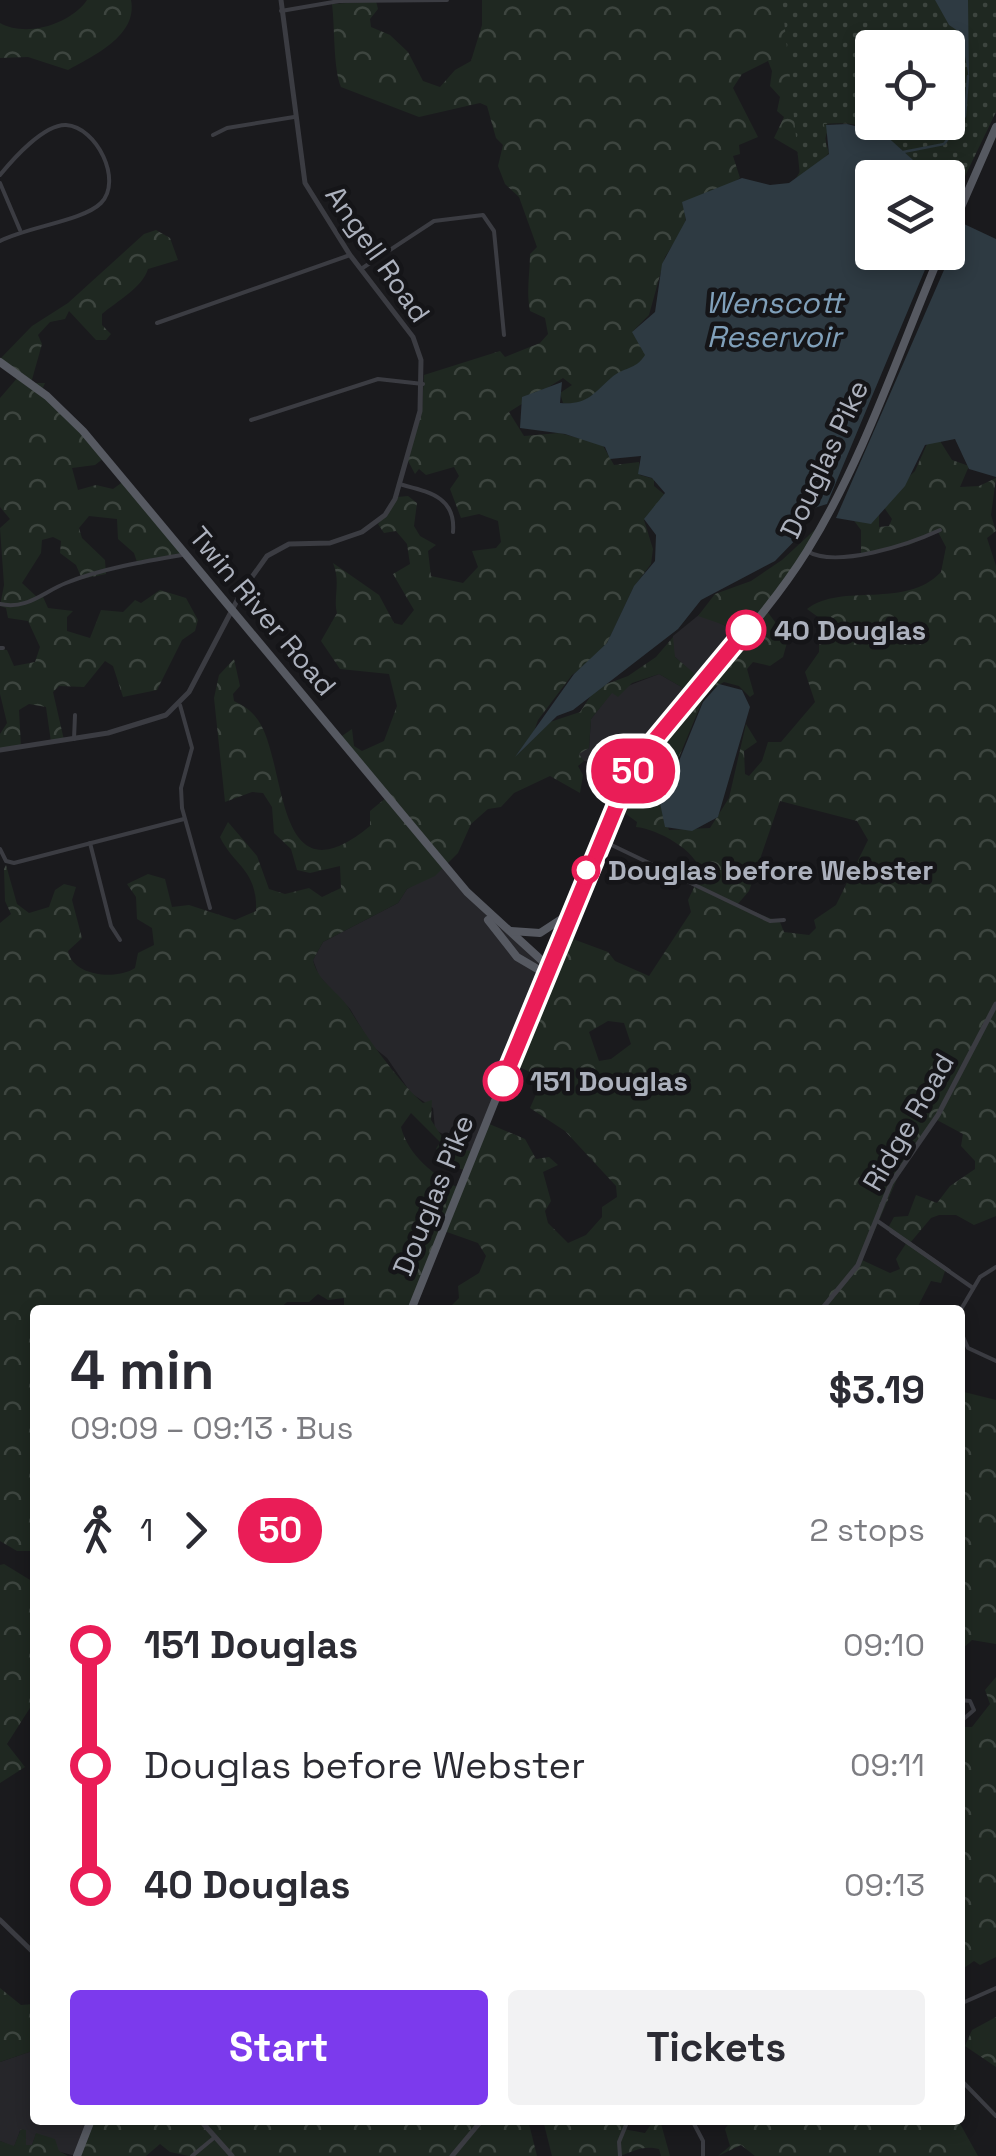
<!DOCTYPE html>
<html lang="en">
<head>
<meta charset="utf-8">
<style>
  body { margin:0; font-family:"Space Grotesk",sans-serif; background:#f2f2f3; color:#2b2b33; height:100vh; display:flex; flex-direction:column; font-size:38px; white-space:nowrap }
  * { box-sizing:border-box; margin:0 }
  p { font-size:32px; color:#7c7c81 }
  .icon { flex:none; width:55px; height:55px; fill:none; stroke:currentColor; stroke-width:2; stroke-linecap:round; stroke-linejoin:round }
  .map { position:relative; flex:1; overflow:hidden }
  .panel { position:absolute; left:30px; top:1305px; width:935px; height:820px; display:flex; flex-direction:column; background:#fff; border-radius:10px; box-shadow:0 5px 15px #0003 }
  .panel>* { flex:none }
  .badge { padding:0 20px; border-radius:32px; font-size:35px; line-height:65px }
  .controls { position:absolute; left:855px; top:30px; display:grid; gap:20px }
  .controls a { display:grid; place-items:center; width:110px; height:110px; border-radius:10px; background:#fff; box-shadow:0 5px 15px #0003; font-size:50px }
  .map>.badge { position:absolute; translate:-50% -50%; box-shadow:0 0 0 5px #fff }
  .legs { display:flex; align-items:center; gap:15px; height:110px; padding:0 40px; font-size:32px }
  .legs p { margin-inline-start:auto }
  .overview { display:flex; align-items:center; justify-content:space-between; height:170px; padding:0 40px }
  h1 { font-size:55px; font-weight:700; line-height:75px }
  .button { display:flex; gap:20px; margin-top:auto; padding:20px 40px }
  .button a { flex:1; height:115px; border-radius:10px; background:#7c3aed; color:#fff; font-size:40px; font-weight:700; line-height:115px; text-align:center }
  .button a+a { background:#f2f2f3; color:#2b2b33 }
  ul { padding:0 40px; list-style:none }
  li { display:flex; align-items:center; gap:35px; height:120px; font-size:38px }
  li i { display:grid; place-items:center; width:15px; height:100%; margin:0 12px; background:currentColor }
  li i::after { content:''; width:25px; height:25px; margin:-12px; border:8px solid; border-radius:50%; background:#fff }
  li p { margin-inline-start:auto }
  li:first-child i { background:linear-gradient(#0000 50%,currentColor 0) }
  li:last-child i { background:linear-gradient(currentColor 50%,#0000 0) }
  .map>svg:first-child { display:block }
  .built { fill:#26262a }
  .forest { fill:url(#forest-crowns); fill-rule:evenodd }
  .park { fill:url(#park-dots); fill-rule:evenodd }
  .water { fill:#2e3a42 }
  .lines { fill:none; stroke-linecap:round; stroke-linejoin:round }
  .stream { stroke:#2e3a42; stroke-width:2.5 }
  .minor { stroke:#3b3c42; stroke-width:4 }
  .tertiary { stroke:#3b3c42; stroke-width:5 }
  .primary { stroke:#565961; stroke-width:8 }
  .line-1-casing { stroke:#fff; stroke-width:22 }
  .line-1 { stroke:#ea1d57; stroke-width:15 }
  .stop-1-dot { fill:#fff; stroke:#ea1d57; stroke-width:5 }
  .labels { text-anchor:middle; stroke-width:9; stroke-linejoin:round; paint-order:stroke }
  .street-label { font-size:28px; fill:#acb1bd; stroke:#151518 }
  .stop-label { font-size:28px; font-weight:bold; fill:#acb1bd; stroke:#151518; text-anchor:start }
  .water-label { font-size:30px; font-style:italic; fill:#80a0ba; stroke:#151518 }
</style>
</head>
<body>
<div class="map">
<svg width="996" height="2156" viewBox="0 0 996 2156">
  <defs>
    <pattern id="forest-crowns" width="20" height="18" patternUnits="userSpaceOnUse" patternTransform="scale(2.5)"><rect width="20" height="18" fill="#1f2821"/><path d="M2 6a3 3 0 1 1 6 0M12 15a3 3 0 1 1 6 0" fill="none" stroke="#3d453f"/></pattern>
    <pattern id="park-dots" width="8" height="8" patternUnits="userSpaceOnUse" patternTransform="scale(2.5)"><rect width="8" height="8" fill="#1f2821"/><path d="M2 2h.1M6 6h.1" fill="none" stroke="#3d453f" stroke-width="1.8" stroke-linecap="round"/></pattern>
  </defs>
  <rect width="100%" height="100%" fill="#1a1a1d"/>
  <g class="built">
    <path d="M700,614L724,625L738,640L703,682L675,657L672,648L673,636Z"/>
    <path d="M659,674L692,693L626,784L605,774L597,763L584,761L578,754L589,748L591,719L612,692Z"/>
    <path d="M444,866L549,966L474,1152L450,1149L445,1135L435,1130L433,1108L411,1093L387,1058L372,1046L350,1009L319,976L313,960L323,942L398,903L407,889Z"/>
    <path d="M35,2050V2120H90L76,2156L60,2152L36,2134L32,2145H26L20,2131L14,2147L0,2141V2062Z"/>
  </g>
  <g class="forest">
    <path d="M87,0H131C138,36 93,56 68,70L28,57L0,58V23C26,38 71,24 87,0Z"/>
    <path d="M482,0H892L872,48L824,121L829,126L825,139L829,153L806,177L794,182L803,166V155L774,138L784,117L777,111L780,97L770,86L772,71L768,61L742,74L733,88L758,137L739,145L740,154L733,156L740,178L685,214L686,224L665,257L649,315L633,331L649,359L615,385H604L590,406L563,403L560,393L572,385L563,378L509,412L524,436L559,433L602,444L614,465L639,462L640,475L654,479V486L665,495L644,520L653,549L651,564L633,588L603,652L572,675L538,720L532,737L550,722L580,712L596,688L628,676L656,657L673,637L675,657L703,681L738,640L724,625L698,616L715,594L751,581L782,560L819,526L766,610L788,639L783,657L770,666L753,662L747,669L754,694L750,697L739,686L724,682L706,692L660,803L669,830L710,828L729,798L746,724L757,742L744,751L745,774L749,776L762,761L768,742H781L815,702L805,672L819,652V633L825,622L807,609C842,582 905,610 941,572L946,547L938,532L909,545L861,554V530L852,518L879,515V527L889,526L892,519L881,503L915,471L927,444L940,441L952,460L969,466L960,487L979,486L996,478L991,515L996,531L987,538L996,566V1216L974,1225L956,1215H939L931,1218L910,1243L946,1268L941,1283L931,1281L916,1310H447L459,1298L458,1286L479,1273L486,1256L478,1243L444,1231L411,1310H344V1298L328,1300L318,1294L309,1302H287L278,1310H35V1551H17L0,1541V923L11,914L5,901L4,869L6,865L17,904L29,913L49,907L55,890L64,884L76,887L72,900L82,938L68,951C73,977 117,980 135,968L138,953L154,945L152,928L137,919L136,897L127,884L148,874L165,879L172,907L189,905L235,920L256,911C258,870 233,865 220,837L228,822L257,856L269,889L285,894L309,888L322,897L341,888L340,866L310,873L297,870L291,849L274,833L272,807L263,793L252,792L225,802L214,698L219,675L234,659L240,686L233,694L234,701C244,706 251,710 258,720C288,763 273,906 370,826V811L387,797L339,738L352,729L354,746L362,751L384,741L397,706L389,674L340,669L321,641L337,613C333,598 341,582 333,563L379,595L394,623L402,625L414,610L393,574L410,564L407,544L396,531L384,533L378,524L398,497L408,496L417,503L414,526L420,536L436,545L428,551L431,576L463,583L478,567L472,551L496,548L501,542L498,521L479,514L461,518L450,489L459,476L454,467L426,475L419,469L415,474L407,459L422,409L424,375L500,351L505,357L540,343L548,334L545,318L530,311C526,291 530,274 530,254L537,247L519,197L505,184L498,166L503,145L496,138L487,106L480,103L419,117L341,87C333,68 335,27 332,4L376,1L378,9L370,19L371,27L390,35L408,52L423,81L440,87L455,70L471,61L482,25ZM659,674L692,693L615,806L637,822L636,827C657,829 697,850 701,873L688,900L691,912L649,976L615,961L608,952L562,935L511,1063L534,1074L537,1092L530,1108L565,1131L616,1186L617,1197L602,1207V1217L586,1235L568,1243L548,1223L545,1211L551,1201L543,1172L558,1165L549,1157L536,1159L525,1139L487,1123L474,1151L450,1149L431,1120L432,1100L423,1103C401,1085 365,1035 350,1010C339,991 318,983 313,960L323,942L398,903L407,889L435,876L458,853L471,824L488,809L501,807L514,793L550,776L580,793L583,775L578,766L584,761L579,754L589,748L591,719L612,693L618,697L632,683ZM780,801L857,821L868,840L836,905L814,920L816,928L809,935L784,932L780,922L737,905L749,891ZM608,1021L624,1023L631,1044L611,1059L599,1061L589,1032ZM411,1113L440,1142L436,1149L448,1164L466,1171L459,1188C434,1176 408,1155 401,1127ZM937,1120L963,1134L961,1146L975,1161V1169L950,1186L937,1203L916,1195L908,1216L894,1217L888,1228L907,1242L896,1259L900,1269L890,1273L862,1260L903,1165Z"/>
    <path d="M156,230L170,238L178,260L148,269C143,287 116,302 102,314V325L111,334L106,340H96L69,311L65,319L50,322L38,335L42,344L31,383H45L41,392L104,458L95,465L72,468L78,490L96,485L113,489L124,481L185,554L138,565L134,553L118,539L117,519L89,516L79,528L82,538L105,560L106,574L82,579L76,565L60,553L61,541L53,537L42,540L41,553L22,583L38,598L43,597L48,608L73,611L67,617V631L90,638L101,610L123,612L135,600L141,603L160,590L186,598L198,620L195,631L182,640L157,690L123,697L113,666L105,661L84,687L59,686L53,692L64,740L51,742L46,707L29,704L19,710L21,747L0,750V734L7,723L0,694V649L7,650L14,666L35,662L40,647L28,621L8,618L6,608L0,606L4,585L0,528L10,519L0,507V398L19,376L0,359L32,326L68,303L144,234Z"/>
    <path d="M960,1391L996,1400V1644L972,1640L960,1651Z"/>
    <path d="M4,1564L35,1583V1700L7,1744L25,1767L0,1783V1565Z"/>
    <path d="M996,1677V1957L980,1965L974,1961L961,1970L960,1863L964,1851L960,1846V1745L965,1742L960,1727H972L990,1704L985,1690Z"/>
    <path d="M0,1988L21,2005L35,2004V2050L0,2062Z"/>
    <path d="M996,2017V2067L965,2046L972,2030Z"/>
    <path d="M90,2120H528L537,2156H189L170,2152L160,2144L146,2156H76Z"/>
    <path d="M543,2120H627L623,2129L645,2133L654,2120H660L670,2156H661L659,2149C642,2145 633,2152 620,2156C602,2156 571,2156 552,2156Z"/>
    <path d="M731,2120H958L978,2156H755L741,2145L718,2156L730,2146L725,2129Z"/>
    <path d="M21,2129L26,2130V2145H32L36,2133L55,2139L59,2151L68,2156H0V2141L14,2146Z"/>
  </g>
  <path class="park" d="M782,0H996V112L954,199L948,178L934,177C893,148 883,118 824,124L827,154L800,176ZM872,48H948V122H872Z"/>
  <g class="water">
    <path d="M935,0H968L969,79L961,33L949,25Z"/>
    <path d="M847,124L883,133L932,177L872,178V252L932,253L827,504L811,509L801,519L805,530L775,561L701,600L678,629L573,710L557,716L515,757L574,674L607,643L634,586L655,561L656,535L644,519L665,493L652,478L638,474L641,456L610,459L605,447L565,434L520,428L522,397L562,382L560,403C587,405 592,395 611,378C623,367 636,370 645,355L632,332L655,312L662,264L686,220L682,202L742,178L770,185L789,183L829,154L826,125Z"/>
    <path d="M964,224L996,239V477L969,469L955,439L925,445L905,486L871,524L836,518Z"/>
    <path d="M719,684L742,690L750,707L718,817L692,831L665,827L660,803L663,783L677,766L703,702Z"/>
  </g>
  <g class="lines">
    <path class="stream" d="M903,152L944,144L965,116L968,76"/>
    <g class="minor">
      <path d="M281,11L339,1L447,0"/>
      <path d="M213,135L227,128L294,117"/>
      <path d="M0,175C13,159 44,124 66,125C97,127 123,181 101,203C83,221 26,227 0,241"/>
      <path d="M0,183L20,230"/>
      <path d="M361,269L434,221L483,215L494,231L504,335"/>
      <path d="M157,323L350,255"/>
      <path d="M251,420L378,379L423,384"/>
      <path d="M399,484C428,492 456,496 453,532"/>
      <path d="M807,551C836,569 910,544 940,530"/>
      <path d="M0,604C27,610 43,592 66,583C100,569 146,561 182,555"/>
      <path d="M0,648H3"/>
      <path d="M180,705L192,748L181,788L182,808L210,908"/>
      <path d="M74,739L75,715"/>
      <path d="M599,839L770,921L784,920"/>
      <path d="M90,843L111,926L120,940"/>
      <path d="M0,849L6,861L14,863L184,819"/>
      <path d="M876,1220L949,1271"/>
      <path d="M891,1231L973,1288"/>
      <path d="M960,1311L980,1277L996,1267"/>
      <path d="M960,1330L968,1348L996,1361"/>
      <path d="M960,1700L970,1701L974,1710L960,1722"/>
      <path d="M960,2004L996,1988"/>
      <path d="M960,2079L996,2116"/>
      <path d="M692,2120L703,2141V2156"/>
      <path d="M192,2156L215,2137"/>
      <path d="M620,2156L619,2142L628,2120"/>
    </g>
    <g class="tertiary">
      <path d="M0,750L108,733L166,715L189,692L242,591L267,556L289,544L330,543L362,532L385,515L395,499L420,411L421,360L413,337L350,255L305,183L281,0"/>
      <path d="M821,1310L858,1265L891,1183L938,1115L996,1004"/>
      <path d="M0,1920L35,1954"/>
      <path d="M200,2120L232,2156"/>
      <path d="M452,2156L482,2120"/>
    </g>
    <g class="primary">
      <path d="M948,237L996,127"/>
      <path d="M0,362L47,396L83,431L467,892L549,967"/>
      <path d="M488,920L517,957L546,974"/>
      <path d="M511,931L540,933L566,916"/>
      <path d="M411,1310L611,812C662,714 749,644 807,551C864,459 899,351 941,252"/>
      <path d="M77,2156L91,2120"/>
    </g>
  </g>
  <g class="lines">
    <defs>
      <path id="line-1" d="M503,1081L625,785L648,748L746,630"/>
    </defs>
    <use href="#line-1" class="line-1-casing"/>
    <use href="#line-1" class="line-1"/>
  </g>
  <g class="stop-1-dot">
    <circle cx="746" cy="630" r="18"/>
    <circle cx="586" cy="870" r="12"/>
    <circle cx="503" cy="1081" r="18"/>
  </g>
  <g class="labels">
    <g class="street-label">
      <text transform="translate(378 254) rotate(55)" y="10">Angell Road</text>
      <text transform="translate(824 459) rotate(-65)" y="10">Douglas Pike</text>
      <text transform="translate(263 611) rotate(50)" y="10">Twin River Road</text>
      <text transform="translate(908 1122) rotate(-60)" y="10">Ridge Road</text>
      <text transform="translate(433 1195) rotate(-68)" y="10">Douglas Pike</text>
    </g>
    <g class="stop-label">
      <text x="774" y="640">40 Douglas</text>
      <text x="608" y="880">Douglas before Webster</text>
      <text x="530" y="1091">151 Douglas</text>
    </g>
    <g class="water-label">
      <text x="774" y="313">Wenscott<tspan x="774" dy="34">Reservoir</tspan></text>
    </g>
  </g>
</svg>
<div class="controls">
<a><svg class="icon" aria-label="locate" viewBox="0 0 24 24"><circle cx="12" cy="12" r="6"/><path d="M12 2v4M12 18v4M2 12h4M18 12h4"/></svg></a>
<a><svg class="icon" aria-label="layers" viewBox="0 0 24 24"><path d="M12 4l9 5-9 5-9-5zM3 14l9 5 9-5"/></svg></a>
</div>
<b class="badge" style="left:633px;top:771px;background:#ea1d57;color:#fff">50</b>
<section class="panel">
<div class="overview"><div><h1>4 min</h1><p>09:09 – 09:13 · Bus</p></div><b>$3.19</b></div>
<div class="legs"><svg class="icon" aria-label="walk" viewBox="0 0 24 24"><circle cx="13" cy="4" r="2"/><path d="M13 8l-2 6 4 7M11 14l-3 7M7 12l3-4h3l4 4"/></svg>1<svg class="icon" aria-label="forward" viewBox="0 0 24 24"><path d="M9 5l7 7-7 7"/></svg><b class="badge" style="background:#ea1d57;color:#fff">50</b><p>2 stops</p></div>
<ul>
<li><i style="color:#ea1d57"></i><b>151 Douglas</b><p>09:10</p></li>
<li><i style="color:#ea1d57"></i><span>Douglas before Webster</span><p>09:11</p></li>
<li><i style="color:#ea1d57"></i><b>40 Douglas</b><p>09:13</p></li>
</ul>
<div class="button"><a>Start</a><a>Tickets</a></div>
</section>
</div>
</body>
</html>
